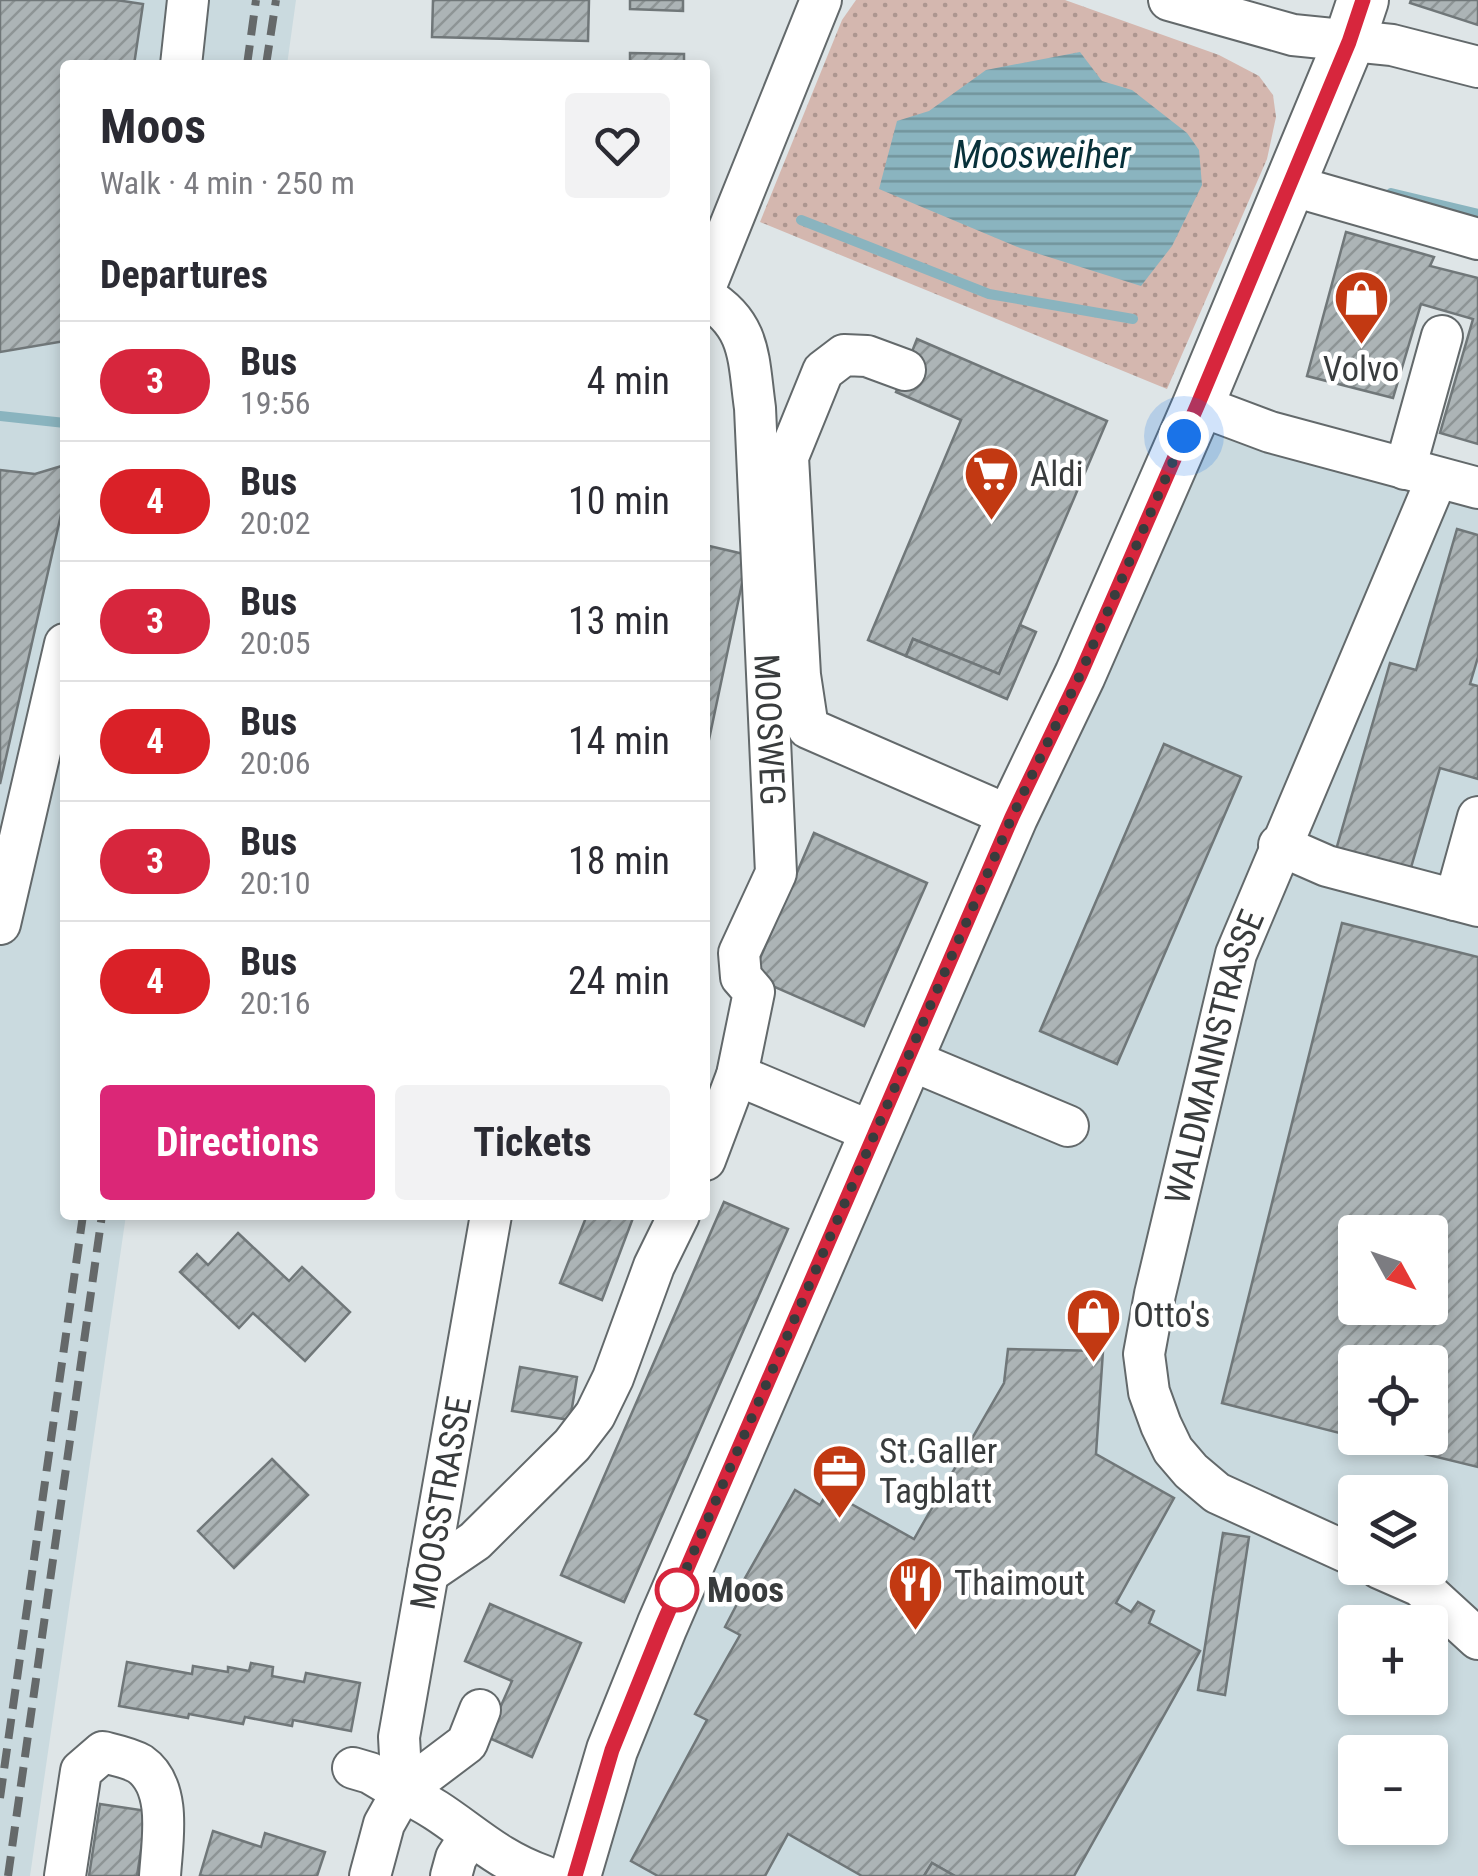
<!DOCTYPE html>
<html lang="en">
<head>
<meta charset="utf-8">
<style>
  body { margin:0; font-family:"Roboto Condensed",sans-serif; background:#f2f2f3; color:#2b2b33; height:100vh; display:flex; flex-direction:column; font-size:38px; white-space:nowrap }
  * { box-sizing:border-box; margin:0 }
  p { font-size:32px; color:#7c7c81 }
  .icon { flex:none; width:55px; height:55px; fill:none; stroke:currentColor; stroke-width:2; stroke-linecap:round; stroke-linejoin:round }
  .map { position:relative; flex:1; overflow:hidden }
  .details { position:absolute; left:60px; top:60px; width:650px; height:1160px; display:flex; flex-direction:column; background:#fff; border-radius:10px; box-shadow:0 5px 15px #0003 }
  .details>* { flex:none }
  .badge { padding:0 20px; border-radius:32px; font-size:35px; line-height:65px }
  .needle { width:65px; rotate:130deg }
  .tools { position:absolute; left:1338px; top:1215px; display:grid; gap:20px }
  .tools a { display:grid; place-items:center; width:110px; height:110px; border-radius:10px; background:#fff; box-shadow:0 5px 15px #0003; font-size:50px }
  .you { position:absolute; width:50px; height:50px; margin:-25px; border:8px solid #fff; border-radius:50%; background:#1a73e8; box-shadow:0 0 0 15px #1a73e833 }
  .map>.badge { position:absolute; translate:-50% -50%; box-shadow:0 0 0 5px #fff }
  h2 { padding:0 40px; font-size:38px; line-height:90px }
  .round { display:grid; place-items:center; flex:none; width:105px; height:105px; border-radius:10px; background:#f2f2f3 }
  .overview { display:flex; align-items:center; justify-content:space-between; height:170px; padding:0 40px }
  h1 { font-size:48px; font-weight:700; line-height:75px }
  .button { display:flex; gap:20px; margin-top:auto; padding:20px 40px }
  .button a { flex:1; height:115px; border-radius:10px; background:#db2777; color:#fff; font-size:40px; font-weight:700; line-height:115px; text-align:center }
  .button a+a { background:#f2f2f3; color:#2b2b33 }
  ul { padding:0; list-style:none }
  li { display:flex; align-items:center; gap:30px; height:120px; padding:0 40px; border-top:2px solid #e1e1e2 }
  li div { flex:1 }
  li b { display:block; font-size:38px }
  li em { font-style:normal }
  li .badge { min-width:110px; font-weight:700; text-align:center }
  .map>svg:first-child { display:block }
  .built { fill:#cadadf; fill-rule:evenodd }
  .park { fill:url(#park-dots) }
  .water { fill:url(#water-rules) }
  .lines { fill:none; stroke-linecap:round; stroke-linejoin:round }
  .stream { stroke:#8ab4bf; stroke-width:10 }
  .building { fill:url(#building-hatch); stroke:#707779; stroke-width:2.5; fill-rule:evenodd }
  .minor-casing { stroke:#63696b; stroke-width:44 }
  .major-casing { stroke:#63696b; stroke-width:54 }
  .minor { stroke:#fff; stroke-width:40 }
  .major { stroke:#fff; stroke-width:50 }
  .rail { stroke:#65696a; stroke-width:8; stroke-dasharray:20 10; stroke-linecap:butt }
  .line-casing { stroke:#fff; stroke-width:22 }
  .line { stroke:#d7263d; stroke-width:15 }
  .walk { stroke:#393c3d; stroke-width:10; stroke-dasharray:0 18 }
  .stop-dot { fill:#fff; stroke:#d7263d; stroke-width:5 }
  .labels { text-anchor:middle; stroke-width:9; stroke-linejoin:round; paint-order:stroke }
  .poi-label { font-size:35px; fill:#393c3d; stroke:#fff; text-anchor:start }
  .street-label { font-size:35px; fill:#393c3d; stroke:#fff }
  .stop-label { font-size:35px; font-weight:bold; fill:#393c3d; stroke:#fff; text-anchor:start }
  .water-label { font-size:38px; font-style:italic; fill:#08313a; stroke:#fff }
</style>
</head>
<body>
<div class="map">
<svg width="1478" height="1876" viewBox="0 0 1478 1876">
  <defs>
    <pattern id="park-dots" width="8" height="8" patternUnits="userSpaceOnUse" patternTransform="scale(2.5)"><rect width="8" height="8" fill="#d4b7af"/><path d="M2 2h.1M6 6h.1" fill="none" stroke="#ad9690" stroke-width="1.8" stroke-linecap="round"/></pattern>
    <pattern id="water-rules" width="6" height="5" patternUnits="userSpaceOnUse" patternTransform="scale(2.5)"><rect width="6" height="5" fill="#8ab4bf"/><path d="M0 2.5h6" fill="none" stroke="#72949c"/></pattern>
    <pattern id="building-hatch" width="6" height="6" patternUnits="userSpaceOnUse" patternTransform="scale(2.5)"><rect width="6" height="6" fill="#acb4b6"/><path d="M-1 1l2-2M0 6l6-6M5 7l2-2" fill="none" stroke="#8d9495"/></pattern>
  </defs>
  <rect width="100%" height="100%" fill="#dee5e7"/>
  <g class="built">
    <path d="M0,0H296L287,65H65V1215H126L30,1876H0Z"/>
    <path d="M1198,405L1478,488V1876H575ZM1355,1232H1430V1308H1355ZM1355,1362H1430V1438H1355ZM1355,1492H1430V1568H1355ZM1355,1622H1430V1698H1355ZM1355,1752H1430V1828H1355Z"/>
  </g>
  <path class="park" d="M856,0H1065L1219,55L1259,76L1273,95L1276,117L1267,159L1167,389L760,222L842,20Z"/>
  <path class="water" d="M1080,52L1102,81L1132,90L1187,133L1199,150L1202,185L1172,246L1141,286L1020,248L879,189L897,121L929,111L986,70Z"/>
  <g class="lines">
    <g class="stream">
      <path d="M1391,193L1478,214"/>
      <path d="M801,220L989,294L1133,319"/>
      <path d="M0,416L65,423"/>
    </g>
  </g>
  <g class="building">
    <path d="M0,0H116L143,4L134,65H65V341L0,352Z"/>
    <path d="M433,0H589L588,41L432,37Z"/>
    <path d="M630,0H683V11L630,9Z"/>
    <path d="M1411,0H1478V25L1410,3Z"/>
    <path d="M630,53L684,54V65H630Z"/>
    <path d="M1346,232L1434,257L1430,266L1478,278V444L1440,433L1473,319L1421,304L1393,398L1307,376Z"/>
    <path d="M917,339L1107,421L999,674L913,639L906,656L868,640L961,420L896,392Z"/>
    <path d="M65,465V497L0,784V470L35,474Z"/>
    <path d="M1457,529L1478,535V657L1470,684L1478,686V779L1440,768L1410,871L1336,850L1390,663L1416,670Z"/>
    <path d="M705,545L748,555L707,749H705Z"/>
    <path d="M1020,625L1036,632L1007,699L906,656L913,639L999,674Z"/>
    <path d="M1164,744L1241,777L1117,1064L1040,1031Z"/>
    <path d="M814,833L927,883L864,1026L752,977Z"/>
    <path d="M1342,923L1478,957V1467L1359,1438H1430V1362H1355V1437L1222,1403ZM1355,1232H1430V1308H1355Z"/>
    <path d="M724,1202L788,1229L624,1602L561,1575Z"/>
    <path d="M587,1215H625L633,1218L602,1300L560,1283Z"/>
    <path d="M238,1233L289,1281L302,1267L350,1312L305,1361L253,1313L239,1328L180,1272L197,1254L208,1265Z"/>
    <path d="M1008,1349L1103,1351L1096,1454L1174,1498L1116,1603L1131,1612L1138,1602L1154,1611L1149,1623L1200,1651L1074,1876H955L932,1863L924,1876H862L788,1834L765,1876H658L631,1861L707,1720L695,1714L740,1635L725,1627L737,1604L732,1601L795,1490L820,1505L828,1491L914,1539L1004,1383Z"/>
    <path d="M520,1367L577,1377L570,1420L512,1411Z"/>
    <path d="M272,1459L308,1495L234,1568L198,1531Z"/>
    <path d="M1223,1533L1249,1537L1225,1695L1198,1690Z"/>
    <path d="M490,1604L581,1643L532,1757L487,1737L512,1681L465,1661Z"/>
    <path d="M127,1662L192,1674L193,1666L228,1672V1667L249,1671L251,1663L273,1667L272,1676L304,1682L306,1673L360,1683L351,1731L293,1720L292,1726L245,1717L243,1724L189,1714L188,1718L119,1706Z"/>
    <path d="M100,1804L147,1811L137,1876H89Z"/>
    <path d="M213,1831L261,1847L265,1833L325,1852L317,1876H204L200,1875Z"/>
    <path d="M932,1863L955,1876H924Z"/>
  </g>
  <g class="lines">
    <defs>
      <g id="minor">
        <path d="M1169,0L1293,35L1392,45L1478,67"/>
        <path d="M181,65L188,0"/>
        <path d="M1290,185L1478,239"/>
        <path d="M705,288L821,0"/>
        <path id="s1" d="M705,297C752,325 748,359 755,408L776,873L739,953L741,977L754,992L737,1075L705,1160"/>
        <path d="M905,370L867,356L844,355L823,371L788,457L800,675L808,728L1012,817"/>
        <path d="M1198,405L1270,432L1478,488"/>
        <path d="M1405,469L1442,336"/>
        <path d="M1279,845L1327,866L1478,906"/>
        <path d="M1455,900L1478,817"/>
        <path d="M0,924L65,644"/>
        <path d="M908,1059L1068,1126"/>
        <path d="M737,1075L877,1134"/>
        <path d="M491,1215L399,1737L402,1792C456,1815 485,1856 544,1876"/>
        <path id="s2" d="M1355,1556L1217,1493L1191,1471L1173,1450L1161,1425L1149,1392L1144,1354L1155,1294L1236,954L1437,478"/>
        <path d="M1379,1568L1420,1586L1478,1639"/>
        <path d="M428,1573L475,1541L572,1445L595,1415L613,1378L654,1266L679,1215"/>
        <path d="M353,1768L370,1773L402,1792"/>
        <path d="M65,1876L81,1771L103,1752C115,1755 130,1758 140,1764C173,1787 162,1842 160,1876"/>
        <path d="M370,1876L384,1824L402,1792L467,1743L480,1710"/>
        <path d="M451,1876L456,1858L470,1836"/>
      </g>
      <path id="major" d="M575,1876L612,1750L662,1626L1012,817L1080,675L1198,405L1349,42L1363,0"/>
    </defs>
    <use href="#minor" class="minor-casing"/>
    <use href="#major" class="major-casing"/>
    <use href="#minor" class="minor"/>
    <use href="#major" class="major"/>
    <g class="rail">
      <path d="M247,65L256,0"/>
      <path d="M266,65L276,0"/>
      <path d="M0,1798L83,1215"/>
      <path d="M8,1876L102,1215"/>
    </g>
  </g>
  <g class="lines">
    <defs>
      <path id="line" d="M575,1876L612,1750L662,1626L1012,817L1080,675L1198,404L1349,42L1363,0"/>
    </defs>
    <use href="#line" class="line-casing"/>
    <use href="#line" class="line"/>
    <path class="walk" d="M677,1590L675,1595L1012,817L1080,675L1184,436"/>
  </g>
  <defs>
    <symbol id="shop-pin" viewBox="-11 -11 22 30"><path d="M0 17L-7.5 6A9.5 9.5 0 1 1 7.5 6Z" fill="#c23912" stroke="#fff"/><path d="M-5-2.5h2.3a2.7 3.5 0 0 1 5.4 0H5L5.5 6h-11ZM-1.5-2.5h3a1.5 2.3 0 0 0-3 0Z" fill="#fff"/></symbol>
    <symbol id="supermarket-pin" viewBox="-11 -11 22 30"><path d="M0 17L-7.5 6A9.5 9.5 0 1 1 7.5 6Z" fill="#c23912" stroke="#fff"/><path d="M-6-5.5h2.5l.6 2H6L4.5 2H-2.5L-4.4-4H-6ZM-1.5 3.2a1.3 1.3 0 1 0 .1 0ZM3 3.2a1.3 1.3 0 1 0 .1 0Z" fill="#fff"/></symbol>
    <symbol id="office-pin" viewBox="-11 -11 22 30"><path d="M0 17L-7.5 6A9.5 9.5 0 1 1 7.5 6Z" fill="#c23912" stroke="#fff"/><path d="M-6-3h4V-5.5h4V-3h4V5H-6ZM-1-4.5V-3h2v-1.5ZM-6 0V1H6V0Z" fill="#fff"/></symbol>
    <symbol id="restaurant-pin" viewBox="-11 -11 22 30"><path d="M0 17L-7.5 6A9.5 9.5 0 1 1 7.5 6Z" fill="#c23912" stroke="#fff"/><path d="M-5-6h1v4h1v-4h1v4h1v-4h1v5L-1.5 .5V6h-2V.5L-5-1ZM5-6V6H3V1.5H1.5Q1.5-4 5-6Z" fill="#fff"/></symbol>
  </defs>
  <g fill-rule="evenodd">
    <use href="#shop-pin" x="1330" y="266" width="63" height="86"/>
    <use href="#supermarket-pin" x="960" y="442" width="63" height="86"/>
    <use href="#shop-pin" x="1062" y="1284" width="63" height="86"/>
    <use href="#office-pin" x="808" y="1440" width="63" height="86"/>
    <use href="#restaurant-pin" x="884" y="1552" width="63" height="86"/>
  </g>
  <circle class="stop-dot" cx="677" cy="1590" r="20"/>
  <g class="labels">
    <g class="poi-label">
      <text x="1361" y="381" text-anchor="middle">Volvo</text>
      <text x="1030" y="486">Aldi</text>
      <text x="1133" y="1327">Otto's</text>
      <text x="879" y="1463">St.Galler<tspan x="879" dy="40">Tagblatt</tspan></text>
      <text x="954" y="1595">Thaimout</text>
    </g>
    <g class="street-label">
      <text dy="12" stroke="none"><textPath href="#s1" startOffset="450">MOOSWEG</textPath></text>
      <text dy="12" stroke="none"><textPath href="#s2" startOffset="620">WALDMANNSTRASSE</textPath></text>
      <text transform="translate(441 1503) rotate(-80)" y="12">MOOSSTRASSE</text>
    </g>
    <g class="stop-label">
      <text x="707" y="1602">Moos</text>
    </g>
    <g class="water-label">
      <text x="1042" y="168">Moosweiher</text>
    </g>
  </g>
</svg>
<div class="tools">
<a><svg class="needle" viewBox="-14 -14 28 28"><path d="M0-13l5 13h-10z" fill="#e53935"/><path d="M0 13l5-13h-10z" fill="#7c7c81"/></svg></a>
<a><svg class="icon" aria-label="locate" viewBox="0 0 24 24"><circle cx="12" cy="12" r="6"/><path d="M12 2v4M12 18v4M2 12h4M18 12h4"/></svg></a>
<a><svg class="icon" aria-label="layers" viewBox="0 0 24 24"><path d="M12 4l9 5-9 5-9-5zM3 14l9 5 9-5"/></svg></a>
<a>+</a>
<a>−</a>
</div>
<div class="you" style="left:1184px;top:436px"></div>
<section class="details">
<div class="overview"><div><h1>Moos</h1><p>Walk · 4 min · 250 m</p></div><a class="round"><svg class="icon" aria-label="heart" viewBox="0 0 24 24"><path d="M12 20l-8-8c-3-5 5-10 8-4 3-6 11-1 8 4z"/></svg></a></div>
<h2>Departures</h2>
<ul>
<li><span class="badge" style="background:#d7263d;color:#fff">3</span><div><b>Bus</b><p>19:56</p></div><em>4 min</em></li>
<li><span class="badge" style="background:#da2128;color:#fff">4</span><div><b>Bus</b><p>20:02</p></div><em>10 min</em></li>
<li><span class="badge" style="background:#d7263d;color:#fff">3</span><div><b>Bus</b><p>20:05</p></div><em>13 min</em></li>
<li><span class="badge" style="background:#da2128;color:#fff">4</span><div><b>Bus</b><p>20:06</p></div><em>14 min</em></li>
<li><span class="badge" style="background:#d7263d;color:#fff">3</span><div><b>Bus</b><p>20:10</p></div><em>18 min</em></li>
<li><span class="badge" style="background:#da2128;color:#fff">4</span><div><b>Bus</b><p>20:16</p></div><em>24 min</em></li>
</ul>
<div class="button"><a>Directions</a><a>Tickets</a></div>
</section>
</div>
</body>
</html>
